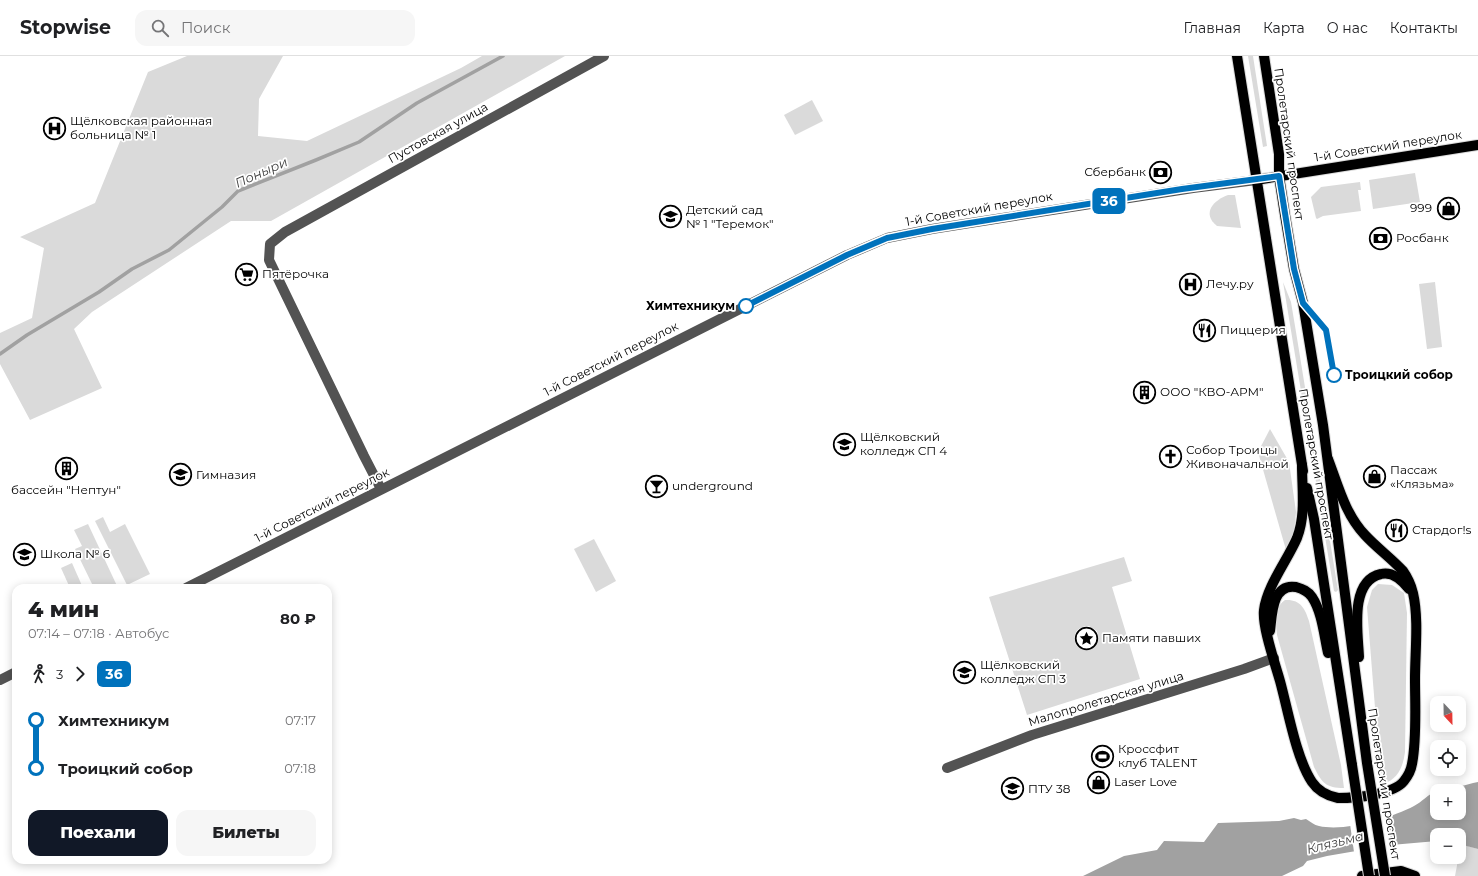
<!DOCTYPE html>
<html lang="ru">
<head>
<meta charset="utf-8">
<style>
  body { margin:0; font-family:Montserrat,sans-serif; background:#f6f6f6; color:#202124; height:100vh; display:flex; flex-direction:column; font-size:15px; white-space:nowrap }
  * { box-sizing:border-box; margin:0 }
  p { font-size:13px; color:#757577 }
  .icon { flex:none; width:22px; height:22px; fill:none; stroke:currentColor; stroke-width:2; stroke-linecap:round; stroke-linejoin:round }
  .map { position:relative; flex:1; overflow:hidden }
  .side { position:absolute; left:12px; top:528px; width:320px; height:280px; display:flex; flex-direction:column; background:#fff; border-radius:12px; box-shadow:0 2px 10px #0003 }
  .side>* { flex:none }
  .badge { padding:0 8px; border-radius:6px; font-size:14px; line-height:26px }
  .needle { width:26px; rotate:158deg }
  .buttons { position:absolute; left:1430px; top:640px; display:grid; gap:8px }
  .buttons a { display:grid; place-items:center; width:36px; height:36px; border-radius:8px; background:#fff; box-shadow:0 2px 10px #0003; font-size:20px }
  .map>.badge { position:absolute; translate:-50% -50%; box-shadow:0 0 0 2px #fff }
  .legs { display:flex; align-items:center; gap:6px; height:44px; padding:0 16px; font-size:13px }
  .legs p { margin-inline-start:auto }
  .head { display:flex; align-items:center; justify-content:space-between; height:68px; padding:0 16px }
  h1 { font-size:22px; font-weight:800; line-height:30px }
  .action { display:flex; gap:8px; margin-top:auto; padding:8px 16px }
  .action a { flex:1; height:46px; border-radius:12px; background:#111827; color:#fff; font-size:16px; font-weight:800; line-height:46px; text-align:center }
  .action a+a { background:#f6f6f6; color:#202124 }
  ul { padding:0 16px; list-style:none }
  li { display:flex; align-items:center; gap:14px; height:48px; font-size:15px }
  li i { display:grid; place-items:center; width:6px; height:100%; margin:0 5px; background:currentColor }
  li i::after { content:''; width:10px; height:10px; margin:-5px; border:3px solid; border-radius:50%; background:#fff }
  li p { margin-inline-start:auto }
  li:first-child i { background:linear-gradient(#0000 50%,currentColor 0) }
  li:last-child i { background:linear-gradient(currentColor 50%,#0000 0) }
  header { display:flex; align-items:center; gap:24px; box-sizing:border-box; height:56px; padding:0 20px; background:#fff; border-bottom:1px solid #e0e0e0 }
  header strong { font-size:19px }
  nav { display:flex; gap:22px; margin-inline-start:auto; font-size:14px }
  .search { width:280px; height:36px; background:#f6f6f6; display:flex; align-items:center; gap:10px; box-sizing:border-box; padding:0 14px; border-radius:12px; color:#757577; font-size:15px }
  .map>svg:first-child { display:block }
  .green { fill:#dadada; fill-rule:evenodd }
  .water { fill:#a1a1a1 }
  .pier { fill:#fff }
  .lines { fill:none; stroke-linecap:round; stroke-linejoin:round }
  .stream { stroke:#a1a1a1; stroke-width:3.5 }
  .major-casing { stroke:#dbdbdb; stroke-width:12 }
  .minor { stroke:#535353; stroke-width:10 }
  .major { stroke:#000; stroke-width:10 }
  .major-bridge-casing { stroke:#dbdbdb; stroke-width:12; stroke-linecap:butt }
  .major-bridge { stroke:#000; stroke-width:10 }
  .line-1-casing { stroke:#fff; stroke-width:9 }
  .line-1 { stroke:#0072bc; stroke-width:6 }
  .stop-1-dot { fill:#fff; stroke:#0072bc; stroke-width:2 }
  .labels { text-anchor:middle; stroke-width:3.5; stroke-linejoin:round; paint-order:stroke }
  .poi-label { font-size:12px; fill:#000; stroke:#fff; text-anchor:start }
  .street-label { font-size:12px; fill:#000; stroke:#fff }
  .stop-label { font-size:12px; font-weight:bold; fill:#000; stroke:#fff; text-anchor:end }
  .water-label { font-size:13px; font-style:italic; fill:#424242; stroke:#fff }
</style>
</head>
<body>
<header>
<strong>Stopwise</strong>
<div class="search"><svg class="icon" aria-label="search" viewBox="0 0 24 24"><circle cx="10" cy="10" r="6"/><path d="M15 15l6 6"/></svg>Поиск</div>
<nav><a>Главная</a><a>Карта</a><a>О нас</a><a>Контакты</a></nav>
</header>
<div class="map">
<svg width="1478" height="820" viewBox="0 0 1478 820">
  <rect width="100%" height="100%" fill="#fff"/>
  <g class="green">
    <path d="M187,0H283L259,43L258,80L307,85L461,12L482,0H565L271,165H231L92,256L74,273L102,332L30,364L0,308V277L32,262L44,192L20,181L95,147L148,16Z"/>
    <path d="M1248,0H1253L1267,90L1263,91Z"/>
    <path d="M812,44L823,65L795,79L784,59Z"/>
    <path d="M1415,117L1420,146L1373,153L1369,124Z"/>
    <path d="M1360,126L1361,134H1358L1361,155L1323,160L1317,163L1316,162L1311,141L1321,131Z"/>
    <path d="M1228,139H1235L1241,172L1217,170C1201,157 1214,144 1228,139Z"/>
    <path d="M1283,226L1291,246L1296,276L1338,534L1336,536L1334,535Z"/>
    <path d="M1435,226L1442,291L1427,293L1419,228Z"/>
    <path d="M1270,373L1289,406L1296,456L1295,467L1293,478L1286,494L1258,396Z"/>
    <path d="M103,461L110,476L125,468L150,518L127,529L95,465Z"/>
    <path d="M88,468L118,532H94L75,493L82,490L74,474Z"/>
    <path d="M594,483L616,525L596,536L574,493Z"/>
    <path d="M1124,501L1132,525L1112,531L1140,623L1027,659L989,541ZM1089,570L1097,575C1102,590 1087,600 1076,589C1072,578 1077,570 1089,570Z"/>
    <path d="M72,507L83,532H70L61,512Z"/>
    <path d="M1378,528L1392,529L1404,537L1407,557L1405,696C1403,711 1398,723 1383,728L1379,702L1367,551L1372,534Z"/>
    <path d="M1285,544C1300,543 1305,552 1309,565L1341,709L1344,732C1326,732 1322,727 1314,711L1277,579C1276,565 1273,553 1285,544Z"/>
    <path d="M1461,788L1478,793V820H1455Z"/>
  </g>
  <path class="water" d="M1478,726V793L1459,788V779H1437V785L1391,789L1327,800L1307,805L1303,810L1282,820H1083L1124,800L1157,794L1164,785L1204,786L1218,767L1279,765L1294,762L1301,764L1306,763C1311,766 1314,769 1319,770C1345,776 1391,762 1414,750C1422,746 1428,738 1437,735V757H1459V735H1437C1445,733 1453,732 1459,731C1466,729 1471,727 1478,726Z"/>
  <path class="pier" d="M1387,760L1392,791L1354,796L1350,768Z"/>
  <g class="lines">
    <path class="stream" d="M0,298L27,279L99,236L132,213L169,194L222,151L238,135L316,104L359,86L417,47L503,0"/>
    <defs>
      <g id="major">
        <path d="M1237,0L1303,415"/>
        <path d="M1264,0L1279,98V120L1285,159L1294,213L1303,247L1323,369L1367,707"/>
        <path d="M1256,124L1478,89"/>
        <path d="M1302,409C1302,433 1306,459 1297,482C1287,505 1267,530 1264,554C1262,571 1275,607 1280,625C1288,654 1296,702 1312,726C1318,735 1328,740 1338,742C1355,742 1393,739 1404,725C1408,720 1411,714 1412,708C1417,683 1415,649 1415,623C1415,596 1419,563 1413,537C1411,529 1408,522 1403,515C1391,502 1377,492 1365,479C1345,458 1338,429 1328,403"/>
        <path d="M1307,432L1314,463L1352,709"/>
        <path d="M1270,575C1272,559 1272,527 1296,531C1303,533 1308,535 1312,541C1322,556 1324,579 1328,597"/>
        <path d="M1359,601C1358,577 1349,525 1381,518C1393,515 1402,524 1409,533"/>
        <path d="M1362,820L1401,815L1415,820"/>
      </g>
    </defs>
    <use href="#major" class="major-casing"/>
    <g class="minor">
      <path d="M381,433L364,400L269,204L270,188L285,176L604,0"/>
      <path d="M186,532L847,199L887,182L932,173L1193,132L1256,124"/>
      <path d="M0,624L16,616"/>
      <path d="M947,712L1032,679L1244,613L1274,602"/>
    </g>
    <use href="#major" class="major"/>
    <defs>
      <g id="major-bridge">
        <path d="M1367,707L1385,820"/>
        <path d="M1352,709L1369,820"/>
      </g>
    </defs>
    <use href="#major-bridge" class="major-bridge-casing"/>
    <use href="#major-bridge" class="major-bridge"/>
  </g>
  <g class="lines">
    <defs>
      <path id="line-1" d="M746,250L847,199L887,182L932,173L1182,133L1279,120L1294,213L1303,247L1326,274L1334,319"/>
    </defs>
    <use href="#line-1" class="line-1-casing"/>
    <use href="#line-1" class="line-1"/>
  </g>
  <defs>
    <symbol id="hospital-ring" viewBox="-11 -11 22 22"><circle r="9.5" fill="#fff" stroke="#000" stroke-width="1.5"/><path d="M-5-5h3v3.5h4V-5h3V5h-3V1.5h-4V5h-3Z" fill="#000"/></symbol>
    <symbol id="bank-ring" viewBox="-11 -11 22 22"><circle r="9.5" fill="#fff" stroke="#000" stroke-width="1.5"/><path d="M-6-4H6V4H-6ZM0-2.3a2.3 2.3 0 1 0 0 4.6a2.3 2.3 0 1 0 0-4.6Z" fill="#000"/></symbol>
    <symbol id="shop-ring" viewBox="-11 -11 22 22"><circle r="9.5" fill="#fff" stroke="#000" stroke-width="1.5"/><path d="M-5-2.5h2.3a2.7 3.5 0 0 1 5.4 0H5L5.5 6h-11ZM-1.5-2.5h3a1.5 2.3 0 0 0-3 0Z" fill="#000"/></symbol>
    <symbol id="school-ring" viewBox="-11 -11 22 22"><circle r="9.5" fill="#fff" stroke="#000" stroke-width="1.5"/><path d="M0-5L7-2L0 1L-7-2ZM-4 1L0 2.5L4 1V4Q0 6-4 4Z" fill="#000"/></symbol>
    <symbol id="supermarket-ring" viewBox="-11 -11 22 22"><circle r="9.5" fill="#fff" stroke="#000" stroke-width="1.5"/><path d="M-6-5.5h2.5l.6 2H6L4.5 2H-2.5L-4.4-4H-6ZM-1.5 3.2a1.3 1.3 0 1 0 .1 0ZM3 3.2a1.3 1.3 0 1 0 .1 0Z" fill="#000"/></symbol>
    <symbol id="restaurant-ring" viewBox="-11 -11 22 22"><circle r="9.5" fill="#fff" stroke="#000" stroke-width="1.5"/><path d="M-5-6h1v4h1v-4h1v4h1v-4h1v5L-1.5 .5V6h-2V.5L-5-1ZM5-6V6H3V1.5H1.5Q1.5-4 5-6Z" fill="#000"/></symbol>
    <symbol id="building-ring" viewBox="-11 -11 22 22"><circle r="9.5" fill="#fff" stroke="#000" stroke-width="1.5"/><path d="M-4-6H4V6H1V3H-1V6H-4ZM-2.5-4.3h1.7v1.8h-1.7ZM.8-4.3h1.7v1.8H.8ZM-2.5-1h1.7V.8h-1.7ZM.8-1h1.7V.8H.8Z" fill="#000"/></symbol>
    <symbol id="university-ring" viewBox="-11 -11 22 22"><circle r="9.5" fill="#fff" stroke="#000" stroke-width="1.5"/><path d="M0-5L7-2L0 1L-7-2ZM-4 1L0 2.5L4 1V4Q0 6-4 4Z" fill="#000"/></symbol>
    <symbol id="church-ring" viewBox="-11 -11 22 22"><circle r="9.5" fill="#fff" stroke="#000" stroke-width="1.5"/><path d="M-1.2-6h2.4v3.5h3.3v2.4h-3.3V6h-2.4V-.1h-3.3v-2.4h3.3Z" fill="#000"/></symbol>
    <symbol id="bar-ring" viewBox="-11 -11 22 22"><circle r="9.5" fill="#fff" stroke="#000" stroke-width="1.5"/><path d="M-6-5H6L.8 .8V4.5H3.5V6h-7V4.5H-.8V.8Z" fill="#000"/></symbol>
    <symbol id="sight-ring" viewBox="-11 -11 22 22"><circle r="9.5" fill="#fff" stroke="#000" stroke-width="1.5"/><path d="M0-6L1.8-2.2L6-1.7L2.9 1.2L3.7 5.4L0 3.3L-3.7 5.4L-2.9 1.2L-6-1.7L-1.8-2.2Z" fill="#000"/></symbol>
    <symbol id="stadium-ring" viewBox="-11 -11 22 22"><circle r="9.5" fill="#fff" stroke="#000" stroke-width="1.5"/><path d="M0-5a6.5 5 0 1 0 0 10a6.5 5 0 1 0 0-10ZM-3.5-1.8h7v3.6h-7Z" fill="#000"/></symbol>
  </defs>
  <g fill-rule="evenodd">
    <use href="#hospital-ring" x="42" y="60" width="25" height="25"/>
    <use href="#bank-ring" x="1148" y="104" width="25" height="25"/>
    <use href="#shop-ring" x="1436" y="140" width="25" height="25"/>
    <use href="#school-ring" x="658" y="148" width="25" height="25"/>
    <use href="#bank-ring" x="1368" y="170" width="25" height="25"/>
    <use href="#supermarket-ring" x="234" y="206" width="25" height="25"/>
    <use href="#hospital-ring" x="1178" y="216" width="25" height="25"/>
    <use href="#restaurant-ring" x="1192" y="262" width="25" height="25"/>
    <use href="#building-ring" x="1132" y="324" width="25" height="25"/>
    <use href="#university-ring" x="832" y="376" width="25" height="25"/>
    <use href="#church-ring" x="1158" y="388" width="25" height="25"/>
    <use href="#building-ring" x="54" y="400" width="25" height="25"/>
    <use href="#school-ring" x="168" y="406" width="25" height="25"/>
    <use href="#shop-ring" x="1362" y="408" width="25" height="25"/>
    <use href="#bar-ring" x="644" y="418" width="25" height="25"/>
    <use href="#restaurant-ring" x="1384" y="462" width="25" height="25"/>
    <use href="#school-ring" x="12" y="486" width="25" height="25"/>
    <use href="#sight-ring" x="1074" y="570" width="25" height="25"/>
    <use href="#university-ring" x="952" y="604" width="25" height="25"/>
    <use href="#stadium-ring" x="1090" y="688" width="25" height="25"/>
    <use href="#shop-ring" x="1086" y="714" width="25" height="25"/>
    <use href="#university-ring" x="1000" y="720" width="25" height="25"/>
  </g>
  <g class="stop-1-dot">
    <circle cx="746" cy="250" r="7"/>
    <circle cx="1334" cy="319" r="7"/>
  </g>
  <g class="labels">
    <g class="poi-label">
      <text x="70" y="69">Щёлковская районная<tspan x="70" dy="14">больница № 1</tspan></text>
      <text x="1146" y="120" text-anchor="end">Сбербанк</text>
      <text x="1432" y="156" text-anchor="end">999</text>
      <text x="686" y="158">Детский сад<tspan x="686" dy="14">№ 1 "Теремок"</tspan></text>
      <text x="1396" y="186">Росбанк</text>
      <text x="262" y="222">Пятёрочка</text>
      <text x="1206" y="232">Лечу.ру</text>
      <text x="1220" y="278">Пиццерия</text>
      <text x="1160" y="340">ООО "КВО-АРМ"</text>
      <text x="860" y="385">Щёлковский<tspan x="860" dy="14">колледж СП 4</tspan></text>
      <text x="1186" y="398">Собор Троицы<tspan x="1186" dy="14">Живоначальной</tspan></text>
      <text x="1390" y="418">Пассаж<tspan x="1390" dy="14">«Клязьма»</tspan></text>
      <text x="196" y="423">Гимназия</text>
      <text x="672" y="434">underground</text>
      <text x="66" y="438" text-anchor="middle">бассейн "Нептун"</text>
      <text x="1412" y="478">Стардог!s</text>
      <text x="40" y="502">Школа № 6</text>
      <text x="1102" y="586">Памяти павших</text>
      <text x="980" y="613">Щёлковский<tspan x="980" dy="14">колледж СП 3</tspan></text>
      <text x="1118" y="697">Кроссфит<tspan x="1118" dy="14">клуб TALENT</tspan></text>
      <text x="1114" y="730">Laser Love</text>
      <text x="1028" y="737">ПТУ 38</text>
    </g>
    <g class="street-label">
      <text transform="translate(438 77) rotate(-29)" y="4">Пустовская улица</text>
      <text transform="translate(1289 88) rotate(82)" y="4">Пролетарский проспект</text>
      <text transform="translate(1388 90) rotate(-9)" y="4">1-й Советский переулок</text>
      <text transform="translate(979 153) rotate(-10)" y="4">1-й Советский переулок</text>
      <text transform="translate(611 303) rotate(-27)" y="4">1-й Советский переулок</text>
      <text transform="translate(1316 408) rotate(80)" y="4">Пролетарский проспект</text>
      <text transform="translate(322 449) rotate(-27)" y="4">1-й Советский переулок</text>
      <text transform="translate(1106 643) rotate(-17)" y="4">Малопролетарская улица</text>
      <text transform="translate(1384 728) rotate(81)" y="4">Пролетарский проспект</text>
    </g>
    <g class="stop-label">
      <text x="735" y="254">Химтехникум</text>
      <text x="1345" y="323" text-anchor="start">Троицкий собор</text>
    </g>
    <g class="water-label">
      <text transform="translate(261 116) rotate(-24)" y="5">Поныри</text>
      <text transform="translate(1335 786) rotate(-14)" y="5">Клязьма</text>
    </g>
  </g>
</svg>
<div class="buttons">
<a><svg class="needle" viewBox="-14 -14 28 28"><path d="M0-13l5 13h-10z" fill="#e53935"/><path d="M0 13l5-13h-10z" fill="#757577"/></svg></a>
<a><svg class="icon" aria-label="locate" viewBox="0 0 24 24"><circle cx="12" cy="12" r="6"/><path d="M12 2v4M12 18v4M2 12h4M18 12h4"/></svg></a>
<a>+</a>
<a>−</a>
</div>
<b class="badge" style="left:1109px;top:145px;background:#0072bc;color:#fff">36</b>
<section class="side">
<div class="head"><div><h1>4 мин</h1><p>07:14 – 07:18 · Автобус</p></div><b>80 ₽</b></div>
<div class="legs"><svg class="icon" aria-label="walk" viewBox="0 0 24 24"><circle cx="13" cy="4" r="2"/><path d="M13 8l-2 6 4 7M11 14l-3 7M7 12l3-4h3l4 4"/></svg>3<svg class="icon" aria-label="forward" viewBox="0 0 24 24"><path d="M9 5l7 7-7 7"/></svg><b class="badge" style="background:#0072bc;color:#fff">36</b></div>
<ul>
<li><i style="color:#0072bc"></i><b>Химтехникум</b><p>07:17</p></li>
<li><i style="color:#0072bc"></i><b>Троицкий собор</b><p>07:18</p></li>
</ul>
<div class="action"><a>Поехали</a><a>Билеты</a></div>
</section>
</div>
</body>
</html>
